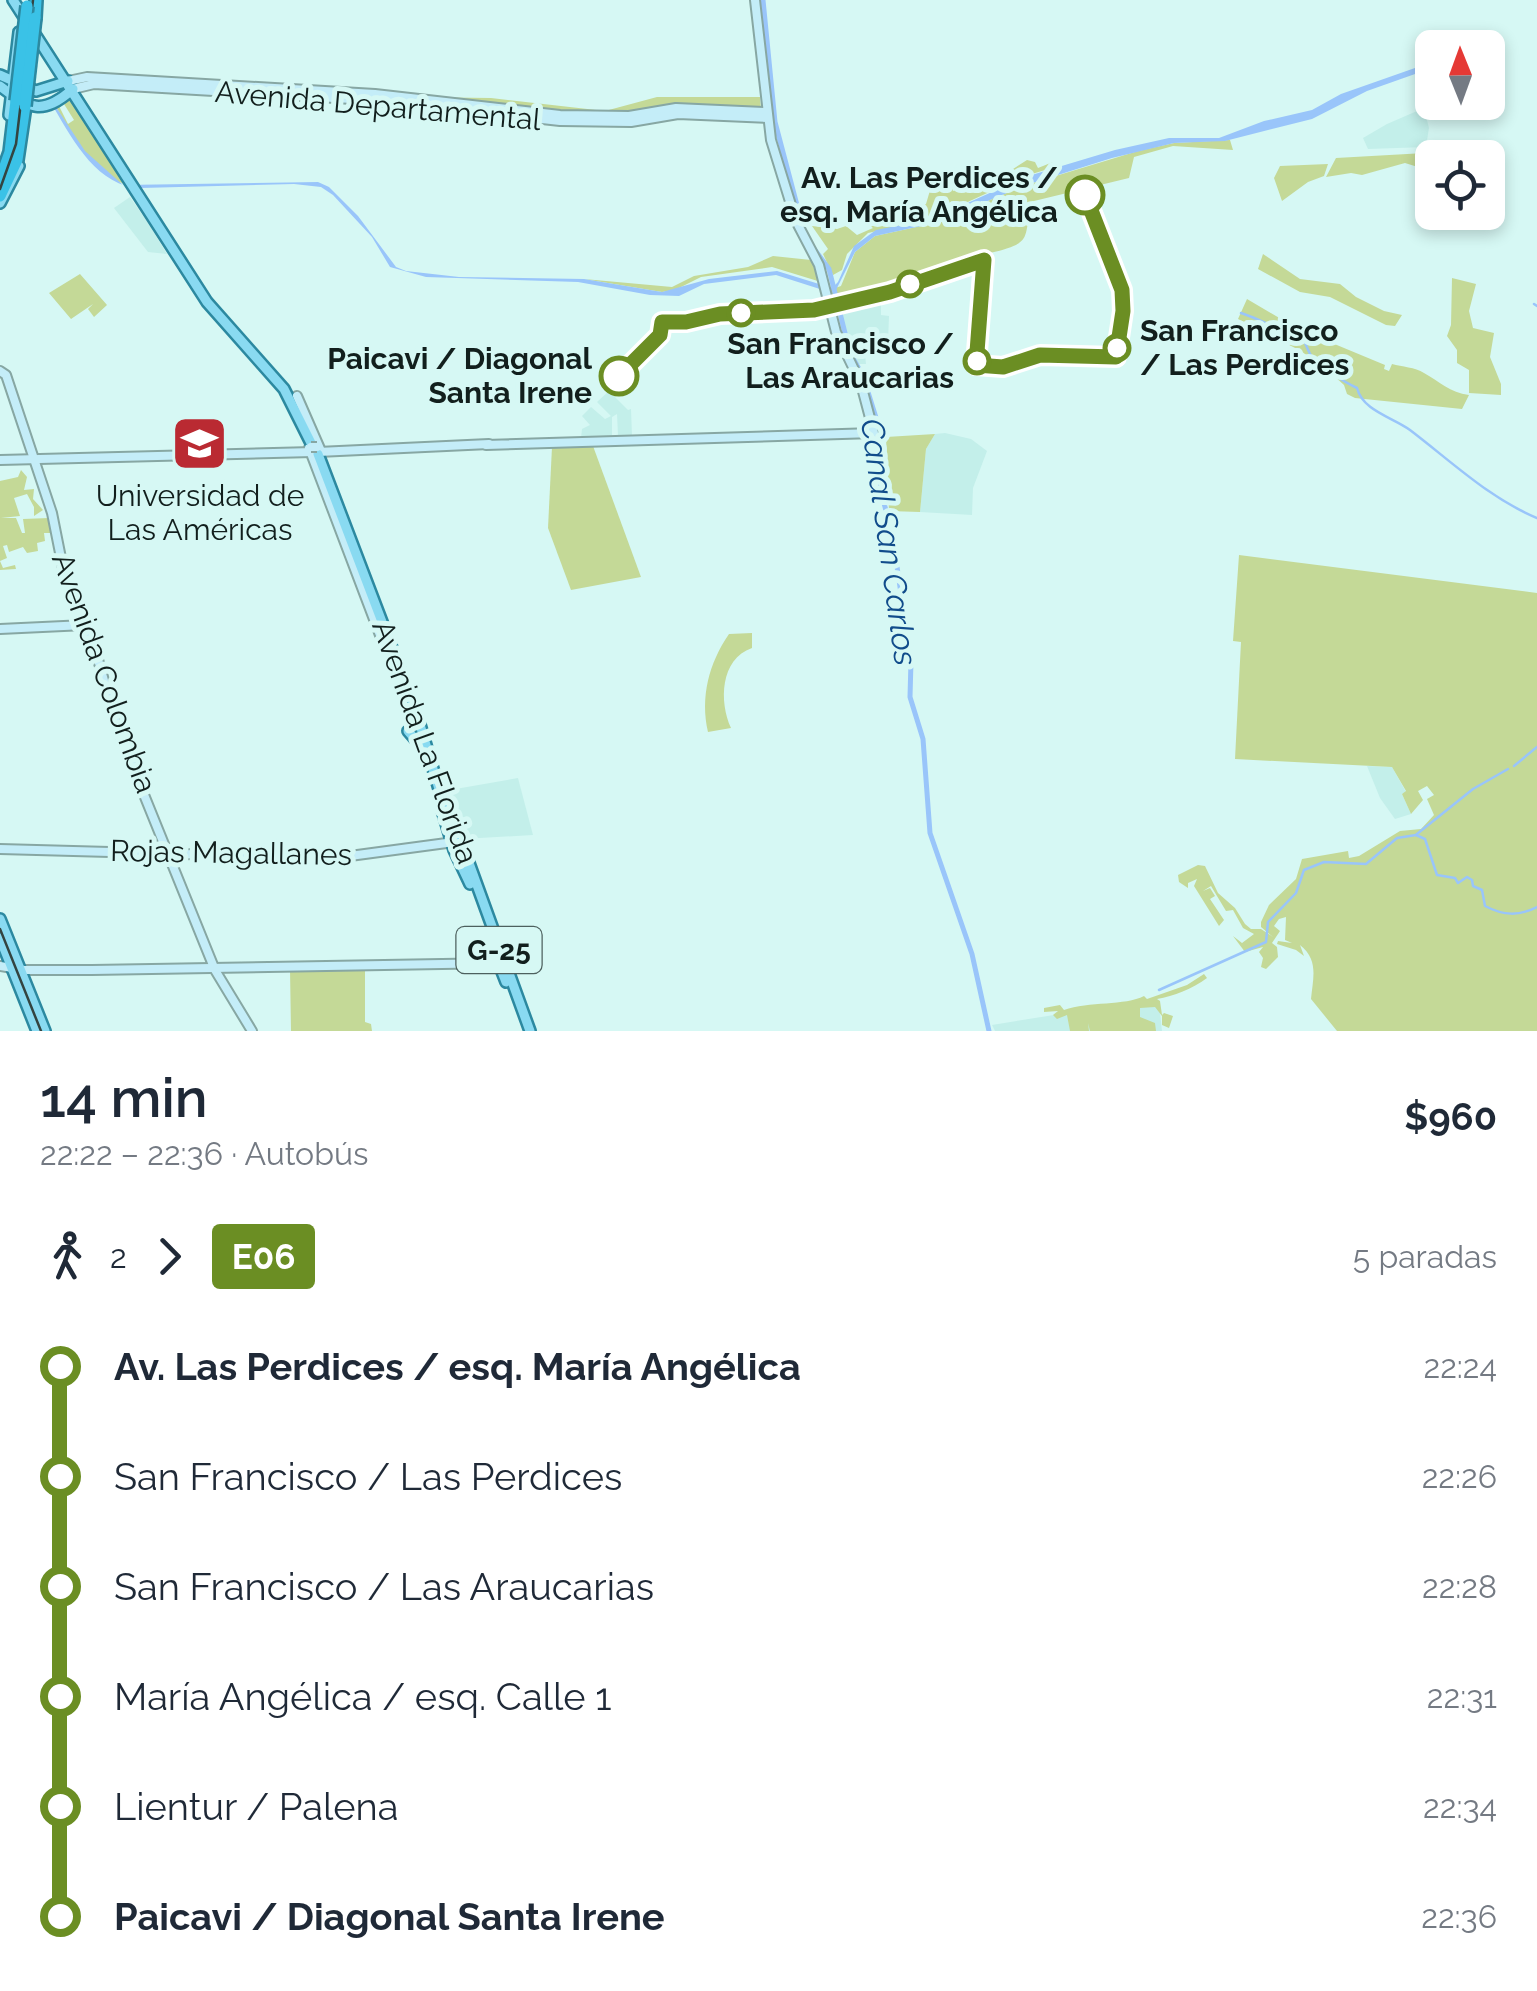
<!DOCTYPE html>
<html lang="es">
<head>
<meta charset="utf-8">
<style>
  body { margin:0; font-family:Raleway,sans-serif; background:#f6f6f7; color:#1f2937; height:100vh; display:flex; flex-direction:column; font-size:38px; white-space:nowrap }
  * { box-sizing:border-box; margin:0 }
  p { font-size:32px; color:#747a83 }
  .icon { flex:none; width:55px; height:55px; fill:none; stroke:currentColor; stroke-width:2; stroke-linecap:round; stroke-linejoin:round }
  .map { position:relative; height:1031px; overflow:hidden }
  .sheet { display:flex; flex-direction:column; background:#fff; flex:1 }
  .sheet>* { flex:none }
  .badge { padding:0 20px; border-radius:8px; font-size:35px; line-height:65px }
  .needle { width:65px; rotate:359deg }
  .tools { position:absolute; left:1415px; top:30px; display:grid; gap:20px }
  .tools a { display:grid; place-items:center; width:90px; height:90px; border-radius:15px; background:#fff; box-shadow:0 5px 15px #0003; font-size:50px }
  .map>.badge { position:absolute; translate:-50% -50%; box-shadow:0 0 0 5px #fff }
  .legs { display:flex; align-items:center; gap:15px; height:110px; padding:0 40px; font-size:32px }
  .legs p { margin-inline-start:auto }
  .head { display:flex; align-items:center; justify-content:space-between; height:170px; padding:0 40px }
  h1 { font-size:55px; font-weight:600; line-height:75px }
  ul { padding:0 40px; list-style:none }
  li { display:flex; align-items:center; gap:35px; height:110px; font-size:38px }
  li i { display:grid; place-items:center; width:15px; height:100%; margin:0 12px; background:currentColor }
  li i::after { content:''; width:25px; height:25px; margin:-12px; border:8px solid; border-radius:50%; background:#fff }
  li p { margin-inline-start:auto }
  li:first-child i { background:linear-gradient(#0000 50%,currentColor 0) }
  li:last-child i { background:linear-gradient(currentColor 50%,#0000 0) }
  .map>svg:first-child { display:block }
  .built { fill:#c3efea }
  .green { fill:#c4d997 }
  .water { fill:#99c5fa }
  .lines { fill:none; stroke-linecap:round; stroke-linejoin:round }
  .stream { stroke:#99c5fa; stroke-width:2.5 }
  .canal { stroke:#99c5fa; stroke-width:5 }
  .secondary-casing { stroke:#87a7a3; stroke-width:12 }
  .primary-casing { stroke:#2c89a0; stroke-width:14 }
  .highway-casing { stroke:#2c89a0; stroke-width:16 }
  .secondary { stroke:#c4edf8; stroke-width:8 }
  .primary { stroke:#89daf1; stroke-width:9 }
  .highway { stroke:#3ac2e7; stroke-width:11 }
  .rail { stroke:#334441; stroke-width:2.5 }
  .secondary-bridge-casing { stroke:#87a7a3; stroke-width:12; stroke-linecap:butt }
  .highway-bridge-casing { stroke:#2c89a0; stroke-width:16; stroke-linecap:butt }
  .secondary-bridge { stroke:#c4edf8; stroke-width:8 }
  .highway-bridge { stroke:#3ac2e7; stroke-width:11 }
  .line-1-casing { stroke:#fff; stroke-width:22 }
  .line-1 { stroke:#6b8e23; stroke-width:15 }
  .stop-1-dot { fill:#fff; stroke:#6b8e23; stroke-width:5 }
  .labels { text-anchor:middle; stroke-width:10; stroke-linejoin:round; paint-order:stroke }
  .shield { fill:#d6f8f4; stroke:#4d605e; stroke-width:2.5 }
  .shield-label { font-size:28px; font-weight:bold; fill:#121f1d }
  .street-label { font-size:30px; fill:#121f1d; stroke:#d6f8f4 }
  .stop-label { font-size:30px; font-weight:bold; fill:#121f1d; stroke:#d6f8f4; text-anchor:end }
  .poi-label { font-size:30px; fill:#121f1d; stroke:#d6f8f4 }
  .water-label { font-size:32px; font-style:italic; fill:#114c8b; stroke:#d6f8f4 }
</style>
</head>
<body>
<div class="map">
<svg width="1537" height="1031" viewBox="0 0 1537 1031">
  <rect width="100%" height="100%" fill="#d6f8f4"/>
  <g class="built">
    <path d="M1424,108L1429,128L1426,147L1368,149L1363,138L1387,124Z"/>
    <path d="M130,197L148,223L167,254L148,252L114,208Z"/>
    <path d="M877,298L881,299V315L889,316L888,342H878L877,355H865L866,364H859L851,354L839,307Z"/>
    <path d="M609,391L628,410L631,409L632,436H618L617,414L612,417V437L581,438L582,429L590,425L582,416L591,407L605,419L611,416L597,402Z"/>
    <path d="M945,433L971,439L987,451L973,488L972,515L920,512L926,449L935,434Z"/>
    <path d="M1367,766L1392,767L1406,792L1402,794L1411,814L1395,819L1380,798Z"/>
    <path d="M518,778L533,835L462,839L444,791Z"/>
    <path d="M1159,1003L1162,1031H995L992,1025L1103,1007Z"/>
  </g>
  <g class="green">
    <path d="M414,97L491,98L605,111L657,97H760L761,110L666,106L637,113L564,114Z"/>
    <path d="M70,100L129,185C97,179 71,133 56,107L59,106L68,124L74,120L64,104Z"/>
    <path d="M1230,140L1233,150L1173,146L1134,157L1129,178L1034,201C1020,237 1038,242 990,253L986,250L950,262L951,268L852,299L835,298L836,303L829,305L826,291L841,286L855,252L875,236L935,223L1026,185L1138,151L1174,143Z"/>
    <path d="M1425,153L1421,168L1405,163L1362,175L1351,173L1326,177L1336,158Z"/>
    <path d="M1027,160L1035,162L1038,168L1053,162L1055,167L1022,177L931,219L868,233L847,254L842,270L833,275L823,254L828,249L812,226L837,229L846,226L857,235L873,228L867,223L873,216L907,214L926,204L931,187H941V180L950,181L953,191L1010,171Z"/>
    <path d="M1328,164L1324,176L1308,182L1282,201L1274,178L1280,166Z"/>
    <path d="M1263,254L1300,279L1340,284L1356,297L1384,311L1402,315L1395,326L1386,325L1330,297L1300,292L1258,269Z"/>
    <path d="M773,256L811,260L816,263L821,282L772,267L701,277L675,290L662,292L584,279L672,287L694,276L748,267Z"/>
    <path d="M80,274L107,305L94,317L88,309L93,304L71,319L49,293Z"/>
    <path d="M1452,278L1476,284L1469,311L1473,328L1494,333L1490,357L1501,384V395L1469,393V370L1457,363V350L1447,336L1451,325Z"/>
    <path d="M1247,299L1317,340L1320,338L1385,365L1384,369L1389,371L1392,364C1402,367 1415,367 1424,373C1439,381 1450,393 1469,395L1462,409L1355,398L1347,394L1344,385L1333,375L1318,376L1312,364L1309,363V357L1301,351L1238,319Z"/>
    <path d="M935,434L926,449L920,512L889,511L886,437Z"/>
    <path d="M593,446L641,577L571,590L548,528L552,447Z"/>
    <path d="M21,470L27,477L24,490L34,489L33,499L43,510L34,516V507L27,494L14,498L20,516L1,518H16L22,533H25L23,519L49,518L52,533H44L45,541L37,543L38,551L27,553L23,547L9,552L7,545L3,546L7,558L0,561L3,568L15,565L16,569L0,570V481L18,477Z"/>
    <path d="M1239,555L1537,593V1031H1337L1311,999C1313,978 1319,960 1300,945L1304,956L1296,950L1277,944L1278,941L1292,943L1285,940L1286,917L1279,919L1274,926L1280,931L1272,943L1277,947L1278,957L1266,969L1261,967L1263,958L1259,952L1263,947L1245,952L1233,936L1242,943L1254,934L1243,928L1233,910L1226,911L1211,886L1203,891L1210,888L1215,896L1210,899L1224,920L1219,926L1194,886L1197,879L1188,883V888L1179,882L1178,875L1198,865L1205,866L1218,893L1235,908L1245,924L1251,929H1261L1273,937L1261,927V922L1269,905L1296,879L1302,859L1348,851L1349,858L1359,856L1400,831L1421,829L1434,815L1427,799L1434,795L1427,786L1418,791L1423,800L1411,814L1402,794L1406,791L1392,767L1235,759L1241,642L1233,641Z"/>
    <path d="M752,633V648C720,659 719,702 731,728L708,732C700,697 709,663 729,634Z"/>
    <path d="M290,969H365V1022L371,1024L372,1031H291Z"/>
    <path d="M1204,974L1207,978C1192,989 1174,996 1157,999L1160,1001L1162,1015L1164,1013L1173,1016L1169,1028L1162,1025V1016L1155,1007L1140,1008V1017L1155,1023L1156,1031H1090L1088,1023L1089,1031H1070L1067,1015L1057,1019L1053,1015L1058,1011L1044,1012V1008L1060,1005L1064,1010C1089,1001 1125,1006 1144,996L1147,999L1187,985Z"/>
  </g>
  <path class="water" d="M1432,62V68L1367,91L1312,119L1225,141L1174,143L1112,158L1026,185L935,223L875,236L855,252L836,290H823L776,275L704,284L679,296L650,295L578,282L426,277L390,267L372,237L333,195L321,187L294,184L141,188C98,187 74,142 54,108L56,107L85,151L123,185L318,182L329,187L358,216L396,267L406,271L459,277L584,279L662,292L709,279L777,271L832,288L838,282L854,246L876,230L932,219L1025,177L1115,150L1169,138H1219L1264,121L1312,110L1341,94Z"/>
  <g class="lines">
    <g class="stream">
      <path d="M1534,304L1537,306"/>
      <path d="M1241,313C1251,316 1300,338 1305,343C1306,345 1310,355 1312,357C1323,368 1342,381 1357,388C1363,411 1392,417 1410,430C1452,462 1489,498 1537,518"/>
      <path d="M1514,766L1537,747"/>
      <path d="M1417,834L1473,789L1508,769"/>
      <path d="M1416,835L1425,839L1437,875L1455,878L1458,883L1467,877L1472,880L1473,886L1482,890L1485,906C1504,916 1519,916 1537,907"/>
      <path d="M1159,990L1266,942L1268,922L1296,893L1304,870L1324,862L1366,864L1397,838L1416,835"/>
    </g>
    <g class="canal">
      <path d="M763,0L775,122L803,228"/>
      <path d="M812,246L829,269L850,353L863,376L877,421L881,492L892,533L911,661L910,697L923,739L930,833L972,954L989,1031"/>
    </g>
    <defs>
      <g id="secondary">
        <path d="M68,81L87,77L375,94L560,115L629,116L676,108L766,112"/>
        <path d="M73,89L94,84L369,100L560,121L631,122L678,114L767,118"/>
        <path d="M0,371L6,375L52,513L64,573L95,649L119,733L215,970L252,1031"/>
        <path d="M297,396L321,451"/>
        <path d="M486,445L874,433L861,384L836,332L819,265L796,221L771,140L755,0"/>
        <path d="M309,448L383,643"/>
        <path d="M318,452L489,444"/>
        <path d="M0,460L313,452"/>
        <path d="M0,629L85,625"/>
        <path d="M0,849L335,858L454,842"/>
        <path d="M0,966L24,970H92L500,963"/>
      </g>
      <g id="primary">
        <path d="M13,0L207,302L284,389L312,445"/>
        <path d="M0,75L36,91L68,81"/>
        <path d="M0,86C30,109 42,116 73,89"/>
        <path d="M9,115L19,32"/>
        <path d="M0,203L19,166"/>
        <path d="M318,454L416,711L441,796L461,841L530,1031"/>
        <path d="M408,731L421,746"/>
        <path d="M442,810L454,850L470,884"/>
        <path d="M0,919L45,1031"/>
        <path d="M0,938L37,1031"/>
        <path d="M492,946L506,982"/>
      </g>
      <g id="highway">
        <path d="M35,18L36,0"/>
        <path d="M0,180L10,152L16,101"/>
        <path d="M0,196L17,160L25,106"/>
      </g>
    </defs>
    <use href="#secondary" class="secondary-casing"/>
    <use href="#primary" class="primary-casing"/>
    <use href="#highway" class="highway-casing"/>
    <use href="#secondary" class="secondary"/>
    <use href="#primary" class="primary"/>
    <use href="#highway" class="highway"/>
    <g class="rail">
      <path d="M0,189L16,144L33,0"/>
      <path d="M0,929L41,1031"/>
    </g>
    <defs>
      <path id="secondary-bridge" d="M311,447H317"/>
      <g id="highway-bridge">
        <path d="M16,101L27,6"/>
        <path d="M25,106L35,18"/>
      </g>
    </defs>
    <use href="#secondary-bridge" class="secondary-bridge-casing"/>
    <use href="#highway-bridge" class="highway-bridge-casing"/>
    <use href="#secondary-bridge" class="secondary-bridge"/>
    <use href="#highway-bridge" class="highway-bridge"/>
  </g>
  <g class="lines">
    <defs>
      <path id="line-1" d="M619,376L660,335L662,322H686L720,314L814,310L890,292L984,260L976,365L1003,367L1040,355L1116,357L1123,311L1122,290L1085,195"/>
    </defs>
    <use href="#line-1" class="line-1-casing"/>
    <use href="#line-1" class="line-1"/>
  </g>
  <defs>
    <symbol id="university-square" viewBox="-11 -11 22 22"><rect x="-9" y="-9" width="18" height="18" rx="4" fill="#ba2a32" stroke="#d6f8f4"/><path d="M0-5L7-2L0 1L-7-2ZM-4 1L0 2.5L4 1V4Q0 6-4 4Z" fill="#fff"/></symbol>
  </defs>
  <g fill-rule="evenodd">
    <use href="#university-square" x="168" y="412" width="63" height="63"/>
  </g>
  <g class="stop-1-dot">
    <circle cx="1085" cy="195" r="18"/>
    <circle cx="910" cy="284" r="12"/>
    <circle cx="741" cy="313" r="12"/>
    <circle cx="1117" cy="348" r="12"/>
    <circle cx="977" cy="361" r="12"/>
    <circle cx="619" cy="376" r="18"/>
  </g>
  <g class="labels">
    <rect class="shield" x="456.5" y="927" width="85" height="46" rx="8"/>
    <g class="shield-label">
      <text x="499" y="960">G-25</text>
    </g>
    <g class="street-label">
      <text transform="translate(378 106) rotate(5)" y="10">Avenida Departamental</text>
      <text transform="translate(104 673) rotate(70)" y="10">Avenida Colombia</text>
      <text transform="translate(425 742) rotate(70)" y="10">Avenida La Florida</text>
      <text transform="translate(231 853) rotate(1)" y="10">Rojas Magallanes</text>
    </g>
    <g class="stop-label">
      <text x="1058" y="188">Av. Las Perdices /<tspan x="1058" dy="34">esq. María Angélica</tspan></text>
      <text x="1140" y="341" text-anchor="start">San Francisco<tspan x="1140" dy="34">/ Las Perdices</tspan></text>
      <text x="954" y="354">San Francisco /<tspan x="954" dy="34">Las Araucarias</tspan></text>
      <text x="592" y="369">Paicavi / Diagonal<tspan x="592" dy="34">Santa Irene</tspan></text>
    </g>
    <g class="poi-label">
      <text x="200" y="506">Universidad de<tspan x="200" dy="34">Las Américas</tspan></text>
    </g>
    <g class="water-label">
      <text transform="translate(889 542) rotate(82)" y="11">Canal San Carlos</text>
    </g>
  </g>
</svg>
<div class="tools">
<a><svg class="needle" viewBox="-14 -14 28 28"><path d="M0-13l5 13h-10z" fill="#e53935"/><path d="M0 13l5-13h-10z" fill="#747a83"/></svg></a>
<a><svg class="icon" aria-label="locate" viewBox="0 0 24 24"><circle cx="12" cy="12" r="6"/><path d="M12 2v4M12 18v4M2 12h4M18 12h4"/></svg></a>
</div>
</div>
<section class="sheet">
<div class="head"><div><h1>14 min</h1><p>22:22 – 22:36 · Autobús</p></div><b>$960</b></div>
<div class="legs"><svg class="icon" aria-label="walk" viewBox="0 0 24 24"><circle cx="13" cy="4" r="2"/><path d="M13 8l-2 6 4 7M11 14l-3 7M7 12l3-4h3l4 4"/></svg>2<svg class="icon" aria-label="forward" viewBox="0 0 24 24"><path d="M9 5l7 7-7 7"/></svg><b class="badge" style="background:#6b8e23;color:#fff">E06</b><p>5 paradas</p></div>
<ul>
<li><i style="color:#6b8e23"></i><b>Av. Las Perdices / esq. María Angélica</b><p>22:24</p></li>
<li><i style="color:#6b8e23"></i><span>San Francisco / Las Perdices</span><p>22:26</p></li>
<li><i style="color:#6b8e23"></i><span>San Francisco / Las Araucarias</span><p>22:28</p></li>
<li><i style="color:#6b8e23"></i><span>María Angélica / esq. Calle 1</span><p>22:31</p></li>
<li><i style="color:#6b8e23"></i><span>Lientur / Palena</span><p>22:34</p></li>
<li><i style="color:#6b8e23"></i><b>Paicavi / Diagonal Santa Irene</b><p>22:36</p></li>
</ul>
</section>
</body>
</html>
